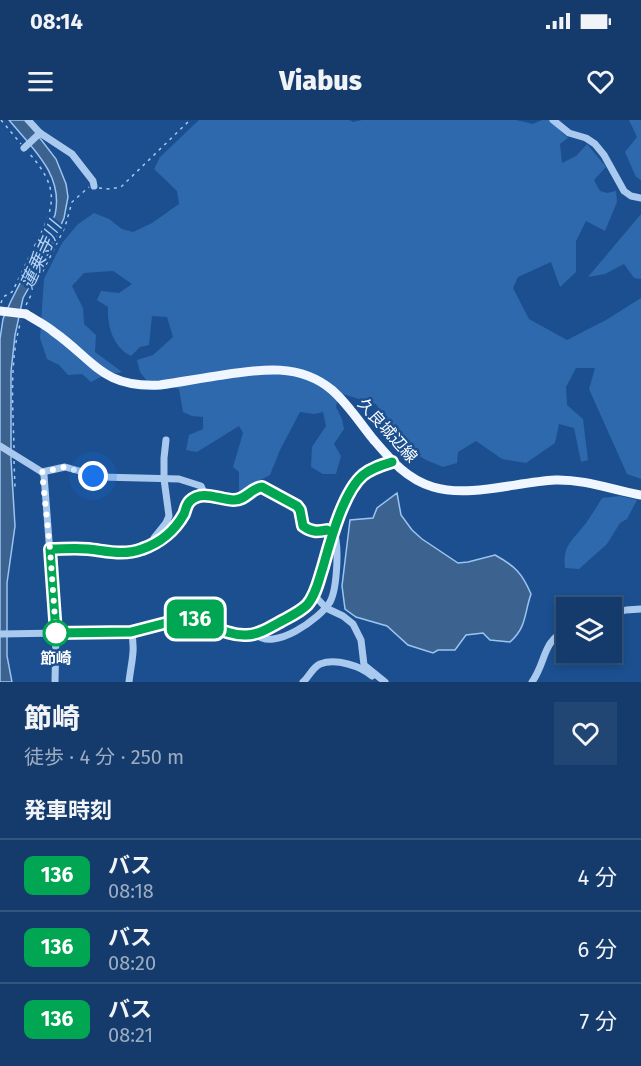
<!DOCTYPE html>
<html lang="ja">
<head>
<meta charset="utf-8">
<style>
  body { margin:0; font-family:"Fira Sans","Noto Sans JP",sans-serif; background:#214673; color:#f1f3f6; height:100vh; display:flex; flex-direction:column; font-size:22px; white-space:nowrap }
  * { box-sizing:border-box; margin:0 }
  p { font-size:20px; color:#9dadc1 }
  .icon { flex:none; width:33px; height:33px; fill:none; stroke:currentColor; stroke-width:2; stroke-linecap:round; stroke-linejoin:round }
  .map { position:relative; height:562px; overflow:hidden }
  .panel { display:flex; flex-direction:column; background:#143b6b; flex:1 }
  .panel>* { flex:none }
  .badge { padding:0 12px; border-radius:9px; font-size:21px; line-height:39px }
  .fabs { position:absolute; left:556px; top:477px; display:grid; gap:12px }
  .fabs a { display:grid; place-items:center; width:66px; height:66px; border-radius:0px; background:#143b6b; box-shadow:0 3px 9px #0003,0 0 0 2px #33557e; font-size:30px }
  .you { position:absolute; width:30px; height:30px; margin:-15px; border:4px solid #fff; border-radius:50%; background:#1a73e8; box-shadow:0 0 0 9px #1a73e833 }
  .map>.badge { position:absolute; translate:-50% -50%; box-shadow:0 0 0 3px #fff }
  h2 { padding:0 24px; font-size:22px; line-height:54px }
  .round { display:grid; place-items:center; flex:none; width:63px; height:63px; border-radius:0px; background:#214673 }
  .overview { display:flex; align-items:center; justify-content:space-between; height:102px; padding:0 24px }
  h1 { font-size:28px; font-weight:800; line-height:45px }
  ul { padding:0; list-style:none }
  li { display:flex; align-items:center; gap:18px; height:72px; padding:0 24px; border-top:2px solid #33557e }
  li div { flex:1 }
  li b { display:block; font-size:22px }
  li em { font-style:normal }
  li .badge { min-width:66px; font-weight:700; text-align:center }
  .status { display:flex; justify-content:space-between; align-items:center; height:42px; padding:0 30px; background:#143b6b; direction:ltr }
  .status svg { height:16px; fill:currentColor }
  header { display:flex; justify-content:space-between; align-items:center; height:78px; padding:0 24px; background:#143b6b; font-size:27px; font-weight:800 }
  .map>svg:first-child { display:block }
  .green { fill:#2e69ad }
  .water { fill:#3c6290; stroke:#9cc4f0; stroke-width:1.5 }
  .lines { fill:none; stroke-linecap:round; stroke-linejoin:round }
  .path { stroke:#a9c9ee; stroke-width:1.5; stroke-dasharray:3 4.5; stroke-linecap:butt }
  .minor { stroke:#a9c9ee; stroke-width:7 }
  .major { stroke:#f0f6ff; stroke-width:9 }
  .major-bridge { stroke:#f0f6ff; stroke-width:9 }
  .line-casing { stroke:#fff; stroke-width:14 }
  .line { stroke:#00a651; stroke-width:9 }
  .walk { stroke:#fff; stroke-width:6; stroke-dasharray:0 10.8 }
  .stop-dot { fill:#fff; stroke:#00a651; stroke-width:3 }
  .labels { text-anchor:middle; stroke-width:5; stroke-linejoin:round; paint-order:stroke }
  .street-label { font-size:16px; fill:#fff; stroke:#1b4f8f }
  .stop-label { font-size:16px; font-weight:bold; fill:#fff; stroke:#1b4f8f }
  .water-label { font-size:18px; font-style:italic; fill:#b5d3f5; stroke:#1b4f8f }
</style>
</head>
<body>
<div class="status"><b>08:14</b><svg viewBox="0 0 49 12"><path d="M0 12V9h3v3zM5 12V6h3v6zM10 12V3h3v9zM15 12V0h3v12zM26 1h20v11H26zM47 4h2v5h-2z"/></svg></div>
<header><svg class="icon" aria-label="menu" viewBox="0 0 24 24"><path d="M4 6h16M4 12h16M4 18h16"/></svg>Viabus<svg class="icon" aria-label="heart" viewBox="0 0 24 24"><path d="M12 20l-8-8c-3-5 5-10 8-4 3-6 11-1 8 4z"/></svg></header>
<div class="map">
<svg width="641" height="562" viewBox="0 0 641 562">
  <rect width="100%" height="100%" fill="#1b4f8f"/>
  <g class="green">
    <path d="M199,0H349L353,2L362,0H516L533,4L542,0H549L568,18L560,24L562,43L576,36L587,24L606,47L594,60L600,71L607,73L616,71L617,82L605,111L586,101L576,121V152L560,167L551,142L518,157L513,168L529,199L567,220L606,200L641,178V359L627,354L589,269L595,248H576L566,267L567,285L583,299L588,340L581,342L574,308L559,304L555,323L526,343L502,339L476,321L458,332L457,343L443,347L426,340L400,324L376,284L339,273L336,287L342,299L344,309L334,324L341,336L336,354H323L311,347L312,327L326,306L323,292L314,294L300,292L280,330L270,355L239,371V352L233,347L243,313L239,306L197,332L186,330L189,315L203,309V297L192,296L183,292L179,269L168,266L153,269L140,252L137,240L153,235L173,217L167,197L152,196L149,225L140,227L131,236C113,227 107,206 108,187L97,180L101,171L119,173L132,164L113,151L84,153L72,166L83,188L84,204L96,215L95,232L122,252L103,256L91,262L82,254L68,255L59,245L47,239L40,218L44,159L62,123L77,105L94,93L109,99L122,109L133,112L152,103L179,84L177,71L154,49L160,37Z"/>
    <path d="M629,0H641V60L636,57L625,32L637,17Z"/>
    <path d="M641,94V159L634,158L624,144L605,154L588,157Z"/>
    <path d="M620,376L637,380L627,399L620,403L607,424L579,449L565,448C562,425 574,419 586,403C592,395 597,386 602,378Z"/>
  </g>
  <g class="water">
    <path d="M9,0H26L56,39L66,64L68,77L64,98L49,132L23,178L15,215L11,252V340L15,406L7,463V536L12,562H0V219L3,199L11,181L55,95C64,55 33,29 9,0Z"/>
    <path d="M397,373L401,395L412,410L422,419L458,443L468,442L495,435C515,446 522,453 531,474C524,494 527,507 510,522L490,520L483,513L466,515L455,530H438L433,533L408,525L387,506L356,497L345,489L342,466L350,400L373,398L377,388Z"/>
  </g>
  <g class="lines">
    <g class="path">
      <path d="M1,0L21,24"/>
      <path d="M99,68L110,69L121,67L190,0"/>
      <path d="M1,183L3,177L12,172C20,157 27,141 35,125C56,85 60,68 28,32"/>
      <path d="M26,185L65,107L72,82L89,67"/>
      <path d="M14,328C13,287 9,240 21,201"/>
      <path d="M14,341L15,367"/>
    </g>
    <g class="minor">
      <path d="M28,0L40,13L72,34L93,61L94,66"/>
      <path d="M553,0L569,13L586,18L595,24L604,35L624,71L631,76L641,78"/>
      <path d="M24,28L40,13"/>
      <path d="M0,326L42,352L44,355L56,513L55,562"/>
      <path d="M42,352L65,347L101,357L179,359L201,366L205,375"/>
      <path d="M154,424V418L166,403L169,396L164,359V338L166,320"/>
      <path d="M50,429C63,429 75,428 87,429C107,431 122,436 142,430C160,423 174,411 183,394C186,389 186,382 192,379C209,370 227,386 242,379C251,376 253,364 265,367C275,370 287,380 297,386L300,390L303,406C313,413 321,410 333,409C340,423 337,469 330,482C320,499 273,532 256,514"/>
      <path d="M314,475L326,488L343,496L353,504L361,520L364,545L385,562"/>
      <path d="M612,494L626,490L641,489"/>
      <path d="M0,514L122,512L185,498H193L223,511L246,515L266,510L297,493L307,485L314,475L333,409L346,380L361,356L373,348L392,342"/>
      <path d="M129,562C131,543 136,530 131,511"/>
      <path d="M303,562C309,557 312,548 320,544C336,538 361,546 372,556"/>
      <path d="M532,562C547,541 541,523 567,509"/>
    </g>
    <path class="major" d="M26,194C35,200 46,205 54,212C95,241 102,268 160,265C181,262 202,258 223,255C261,249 300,243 332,270C348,284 360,303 373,319C390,339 406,359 433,367C469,378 517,362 555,360C584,359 613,370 641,375"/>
    <path class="major-bridge" d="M0,191L26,194"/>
  </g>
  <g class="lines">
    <defs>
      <path id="line" d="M327,410C317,412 311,412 303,406L300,390L297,386L262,367C251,368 246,380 234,380C220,380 202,369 190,381C186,385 186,389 184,394C175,410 160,423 142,429C123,436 107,431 88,429C75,428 63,429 50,429L56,513L131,512L185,498C206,499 223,516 246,515C258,515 269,508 280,502C289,497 300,492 307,485C316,475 319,459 323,447C330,422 343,372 363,355C372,348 382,345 392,342"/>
    </defs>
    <use href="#line" class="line-casing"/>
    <use href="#line" class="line"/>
    <path class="walk" d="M56,513L50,429L42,352L65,347L93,356"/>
  </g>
  <circle class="stop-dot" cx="56" cy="513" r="12"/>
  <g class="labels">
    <g class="street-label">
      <text transform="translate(388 310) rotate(48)" y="6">久良城辺線</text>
    </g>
    <g class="stop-label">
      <text x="56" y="544">節崎</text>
    </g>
    <g class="water-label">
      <text transform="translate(41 135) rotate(-65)" y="6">蓮乗寺川</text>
    </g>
  </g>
</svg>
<div class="fabs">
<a><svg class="icon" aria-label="layers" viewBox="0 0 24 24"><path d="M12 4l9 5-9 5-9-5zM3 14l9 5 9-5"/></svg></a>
</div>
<div class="you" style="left:93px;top:356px"></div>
<b class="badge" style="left:195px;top:499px;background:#00a651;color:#fff">136</b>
</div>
<section class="panel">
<div class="overview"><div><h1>節崎</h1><p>徒歩 · 4 分 · 250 m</p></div><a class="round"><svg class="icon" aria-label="heart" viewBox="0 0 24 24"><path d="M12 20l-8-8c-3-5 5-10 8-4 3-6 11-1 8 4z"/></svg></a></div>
<h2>発車時刻</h2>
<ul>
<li><span class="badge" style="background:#00a651;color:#fff">136</span><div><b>バス</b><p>08:18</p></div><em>4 分</em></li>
<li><span class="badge" style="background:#00a651;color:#fff">136</span><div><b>バス</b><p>08:20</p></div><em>6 分</em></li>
<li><span class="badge" style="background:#00a651;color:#fff">136</span><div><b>バス</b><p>08:21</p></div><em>7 分</em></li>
</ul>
</section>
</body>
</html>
